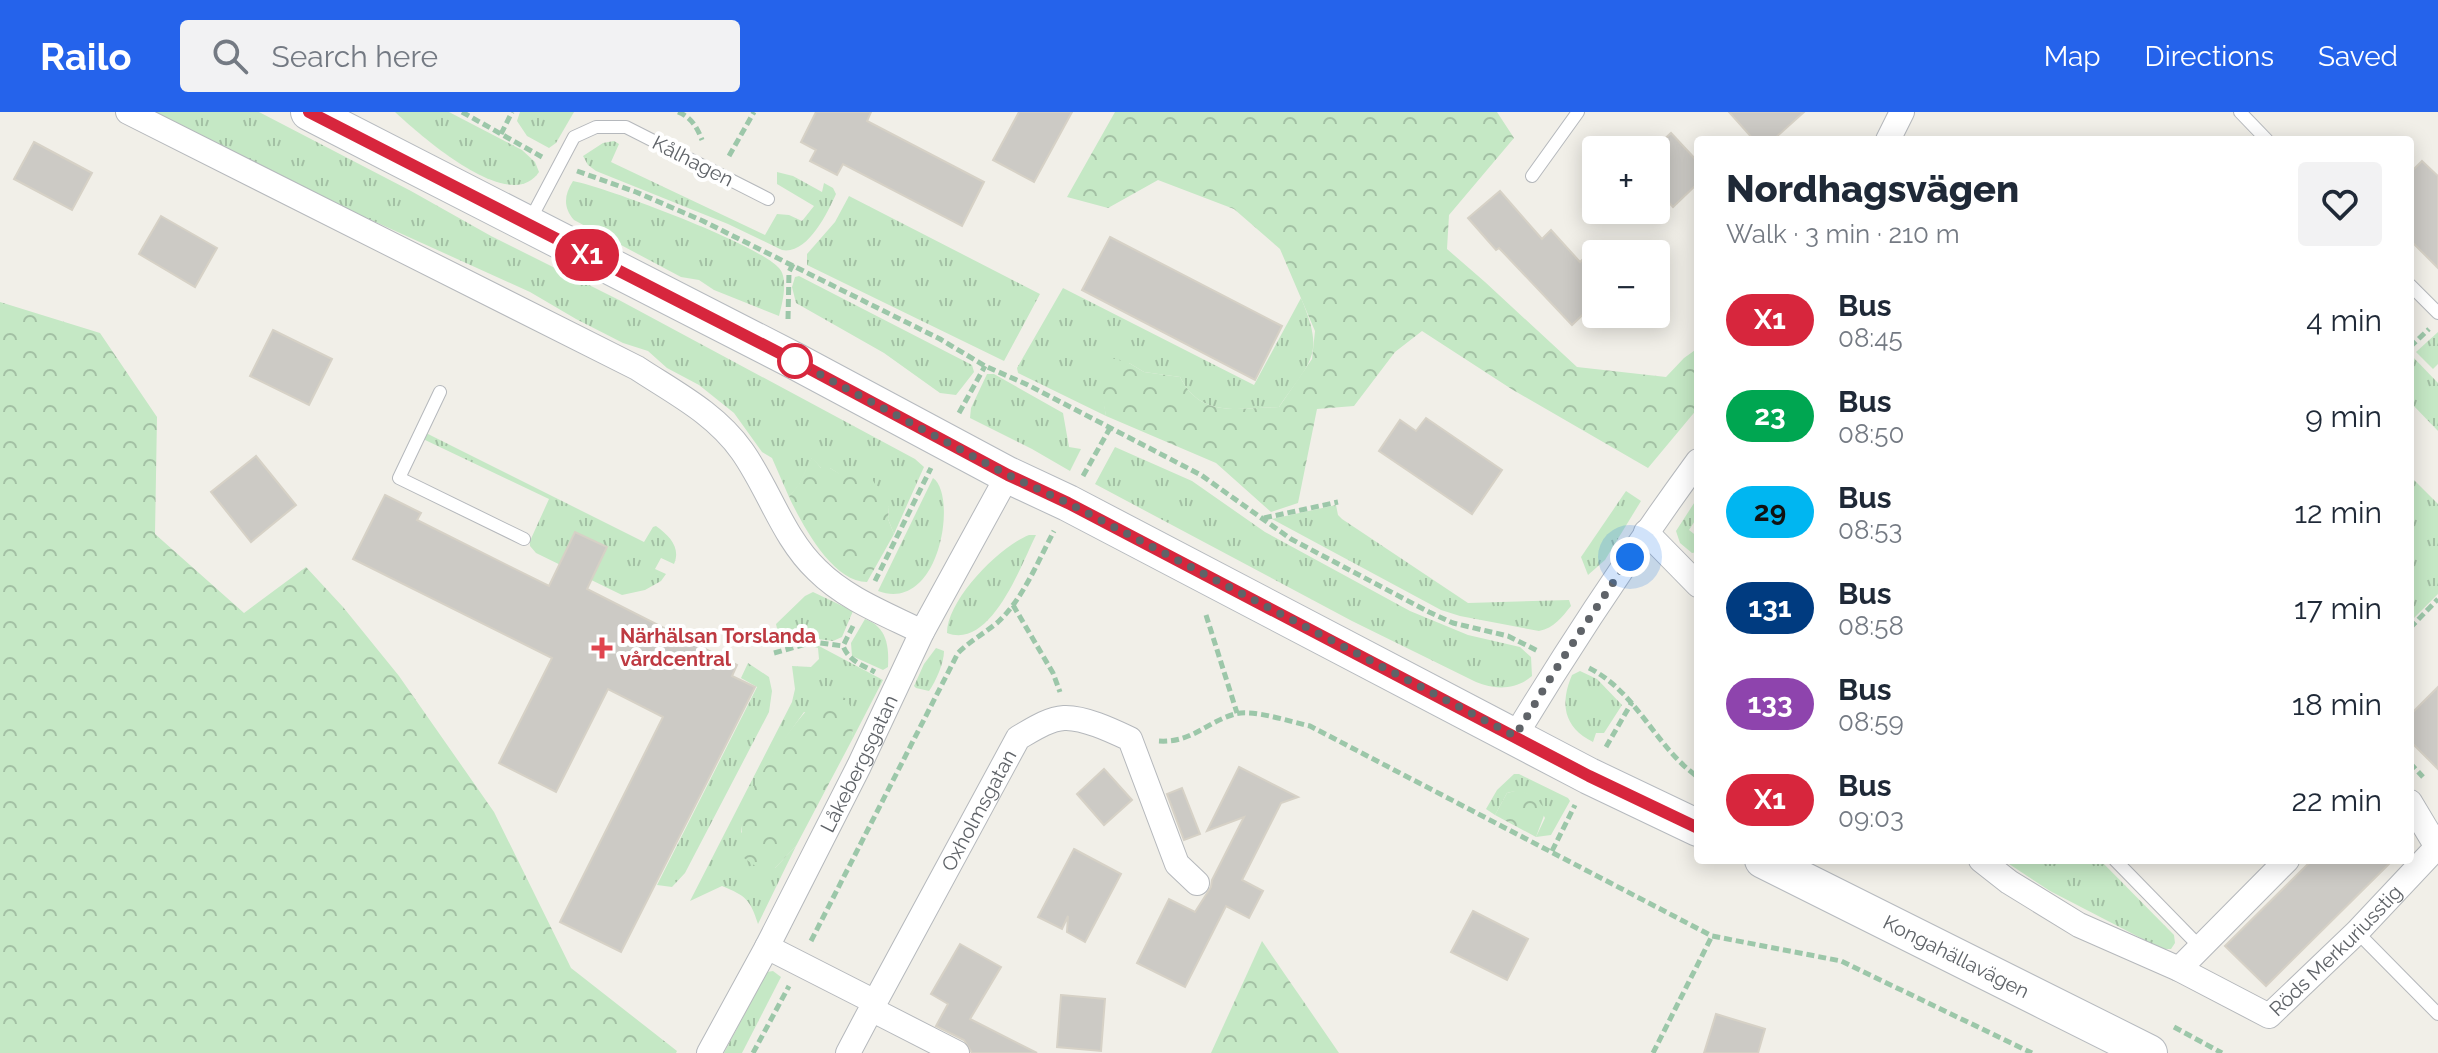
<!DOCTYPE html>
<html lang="en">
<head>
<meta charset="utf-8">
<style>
  body { margin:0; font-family:Raleway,sans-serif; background:#f2f2f3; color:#1f2937; height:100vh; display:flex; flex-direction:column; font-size:30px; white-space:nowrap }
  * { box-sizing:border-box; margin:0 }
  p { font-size:26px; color:#747a83 }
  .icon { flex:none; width:44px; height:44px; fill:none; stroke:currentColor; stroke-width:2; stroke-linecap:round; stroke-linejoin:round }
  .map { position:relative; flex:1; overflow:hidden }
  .side { position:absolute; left:1694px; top:24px; width:720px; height:728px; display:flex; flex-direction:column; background:#fff; border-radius:8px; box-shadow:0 4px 20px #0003 }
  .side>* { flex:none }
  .badge { padding:0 16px; border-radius:26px; font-size:28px; line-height:52px }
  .controls { position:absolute; left:1582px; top:24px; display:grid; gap:16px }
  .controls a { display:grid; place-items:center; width:88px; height:88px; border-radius:8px; background:#fff; box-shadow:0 4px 20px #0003; font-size:40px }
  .you { position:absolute; width:40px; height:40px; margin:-20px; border:6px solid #fff; border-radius:50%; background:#1a73e8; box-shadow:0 0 0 12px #1a73e833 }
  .map>.badge { position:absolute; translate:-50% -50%; box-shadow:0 0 0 4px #fff }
  .round { display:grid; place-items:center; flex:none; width:84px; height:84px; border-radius:8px; background:#f2f2f3 }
  .overview { display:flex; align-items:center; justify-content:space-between; height:136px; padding:0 32px }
  h1 { font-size:38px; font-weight:800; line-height:60px }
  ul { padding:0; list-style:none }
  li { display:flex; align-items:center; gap:24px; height:96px; padding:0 32px }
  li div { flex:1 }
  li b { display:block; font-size:30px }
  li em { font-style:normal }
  li .badge { min-width:88px; font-weight:700; text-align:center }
  header { display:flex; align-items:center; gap:48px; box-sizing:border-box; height:112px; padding:0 40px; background:#2563eb; color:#fff }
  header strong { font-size:38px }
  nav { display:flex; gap:44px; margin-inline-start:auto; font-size:28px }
  .search { width:560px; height:72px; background:#f2f2f3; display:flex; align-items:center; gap:20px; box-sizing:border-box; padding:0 28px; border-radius:8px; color:#747a83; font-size:30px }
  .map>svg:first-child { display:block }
  .grass { fill:url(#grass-tufts) }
  .forest { fill:url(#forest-crowns) }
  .building { fill:#cccac5; stroke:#d6d1c6; stroke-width:2 }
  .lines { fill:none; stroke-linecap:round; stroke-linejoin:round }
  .lane-casing { stroke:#b5b8bc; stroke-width:14 }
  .street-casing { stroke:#b5b8bc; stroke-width:26 }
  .secondary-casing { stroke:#b6babf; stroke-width:38 }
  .path { stroke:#9cc7a9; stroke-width:5; stroke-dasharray:8 4; stroke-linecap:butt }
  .lane { stroke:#fff; stroke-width:12 }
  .street { stroke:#fff; stroke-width:24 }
  .secondary { stroke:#fff; stroke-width:36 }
  .line-casing { stroke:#fff; stroke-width:18 }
  .line { stroke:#d7263d; stroke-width:12 }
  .walk { stroke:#5f6368; stroke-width:8; stroke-dasharray:0 14.4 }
  .stop-dot { fill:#fff; stroke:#d7263d; stroke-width:4 }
  .health-dot { fill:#e0444e; stroke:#fff; stroke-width:3 }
  .labels { text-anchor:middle; stroke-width:8; stroke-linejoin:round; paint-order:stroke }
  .street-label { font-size:20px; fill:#5f6368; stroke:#fff }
  .health-label { font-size:20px; font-weight:bold; fill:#be3a42; stroke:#fff; text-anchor:start }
</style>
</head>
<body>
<header>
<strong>Railo</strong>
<div class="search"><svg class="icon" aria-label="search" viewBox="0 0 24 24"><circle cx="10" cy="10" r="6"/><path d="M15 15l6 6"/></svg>Search here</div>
<nav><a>Map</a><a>Directions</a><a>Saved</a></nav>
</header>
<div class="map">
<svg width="2438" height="941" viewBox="0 0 2438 941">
  <defs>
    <pattern id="grass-tufts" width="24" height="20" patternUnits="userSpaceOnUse" patternTransform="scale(2)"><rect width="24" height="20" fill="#c5e8c5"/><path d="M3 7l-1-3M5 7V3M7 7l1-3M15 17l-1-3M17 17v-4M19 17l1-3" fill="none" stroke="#a3c0a4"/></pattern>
    <pattern id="forest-crowns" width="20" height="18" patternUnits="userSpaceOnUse" patternTransform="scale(2)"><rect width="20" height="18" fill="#c5e8c5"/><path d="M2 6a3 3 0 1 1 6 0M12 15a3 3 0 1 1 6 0" fill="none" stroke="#a3c0a4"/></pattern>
  </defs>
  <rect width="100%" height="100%" fill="#f1efe8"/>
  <g class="grass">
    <path d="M153,0H259L411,79L491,124L619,188L915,347L924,355L894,422L888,407L889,395L830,356H821L812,346L799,373L789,385L772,346L762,340L734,301L699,273L667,256L648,239L623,231L576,207L530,180L296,74Z"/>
    <path d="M395,0H449L522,38L535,50L539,60C510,104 420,23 395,0Z"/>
    <path d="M520,0H574L556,31L549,36L527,24L517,9Z"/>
    <path d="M614,29L619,32L611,50L765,123L777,102L789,103L802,109L814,94L777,72V60L793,64L822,80L824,71L833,76L836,82C827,102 807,143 782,138L728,112L596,59L588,53L583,44L603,31Z"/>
    <path d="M573,69C608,76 758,132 779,156C789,167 782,192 779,204L714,178L699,168L681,165L574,108C563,95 564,83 573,69Z"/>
    <path d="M849,84L1040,182L1004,249L807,153V142L835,110Z"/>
    <path d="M799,164L972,253L974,260L956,283L940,281L884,241L796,191L792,175L795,165Z"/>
    <path d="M1063,176L1254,273L1301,186C1325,243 1312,247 1279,295C1239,296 1201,307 1180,265L1144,260L1129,251L1100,266L1106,304L1018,261L1017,256Z"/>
    <path d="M2438,220V252L2433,257L2416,240Z"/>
    <path d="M2412,244L2438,271V319L2410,290Z"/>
    <path d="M987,262H994L1063,301L1069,335L1081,337L1070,359L1032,337L970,306L971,296Z"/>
    <path d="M426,321L644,430L653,415L656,414C670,424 681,436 674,452L661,446L655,457L666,462L661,469L645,478L622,483L536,441L530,434V429L549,387L423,327Z"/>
    <path d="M1115,335L1192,369L1265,420L1410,499L1468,523L1520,535L1531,545L1532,564C1516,578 1495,578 1476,570L1352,509L1095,372Z"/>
    <path d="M2410,364L2438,392V482L2410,510Z"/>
    <path d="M933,366C958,383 940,502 878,479Z"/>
    <path d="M1626,379L1641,389L1605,448L1588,463L1581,445Z"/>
    <path d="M1698,385V404L1689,418L1698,425V440L1692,441L1680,431L1676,419Z"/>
    <path d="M1336,393L1338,403L1342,407L1468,491L1569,488L1571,494C1562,505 1554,516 1539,519L1460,504L1441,498L1272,407Z"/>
    <path d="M1029,423H1036C1021,453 991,538 947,521C947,488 999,435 1029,423Z"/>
    <path d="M813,480L853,499L842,525L833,529L817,527L781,534L776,512L805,484Z"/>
    <path d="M865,507C887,515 889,534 888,555L883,558L852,544L851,531Z"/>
    <path d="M810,534H819L883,568L853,626V618L804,600C778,638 747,673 741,720L775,756L796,734L758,812C750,787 746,784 722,774L690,789L792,590L795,577L792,554L811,555L819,547L818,536Z"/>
    <path d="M936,536L944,539C944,551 936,569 929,579L916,576L914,574L924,552Z"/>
    <path d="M748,551L769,565L772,579L769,600L685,761L672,775L657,773L757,575L741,566Z"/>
    <path d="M1580,559L1597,567L1622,593L1604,621H1596L1593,630C1563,615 1560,591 1572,563Z"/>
    <path d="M1514,662H1519L1568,686L1570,689L1551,723L1536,725L1545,706C1536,688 1529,675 1507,681L1495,703L1486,697L1497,678Z"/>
    <path d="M2003,748H2100L2174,823L2175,831L2171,837H2162L2050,779Z"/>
    <path d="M773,859L781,865L742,941H724L767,860Z"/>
  </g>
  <g class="forest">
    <path d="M1115,0H1497L1514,26L1449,103L1447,137L1485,170L1577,255L1666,265L1684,246L1698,236V296L1648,356L1513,278L1422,219L1395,240L1354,294L1317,297L1298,391L1271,400L1216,351L1106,304C1103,285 1093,260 1108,245L1129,251L1144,260L1180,265C1201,307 1239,296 1279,295L1312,247L1315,219L1280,137L1234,97L1158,68L1108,96L1067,85Z"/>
    <path d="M0,190L100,221L157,305L155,422L244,501L306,455L343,495L399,564L494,700L571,856L677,939L676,941H0Z"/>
    <path d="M812,345L821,356H830L840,362L872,367L889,395L888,407L894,422L867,470C832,470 802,412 789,385L799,372Z"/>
    <path d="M835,582L847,587L852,598L853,626L796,734L775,756L761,758L744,746C742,730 740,713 744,696C750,674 803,594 823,584C827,582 831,583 835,582Z"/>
    <path d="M1519,678L1534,684L1546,698L1536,725L1495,703L1507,681Z"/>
    <path d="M1262,829L1339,941H1211Z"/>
  </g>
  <g class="building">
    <path d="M816,0H871L867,9L984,70L962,114L843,52L837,63L810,49L816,38L801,30Z"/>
    <path d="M1019,0H1072L1034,70L993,48Z"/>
    <path d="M1729,0H1804L1773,28H1754Z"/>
    <path d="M1671,21L1698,50V71L1673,95L1656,76V35Z"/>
    <path d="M34,30L92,61L72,98L14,67Z"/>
    <path d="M2422,49L2438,64V156L2410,128V61Z"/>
    <path d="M1500,79L1542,127L1551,118L1580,150L1596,135V190L1572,213L1499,136L1496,138L1468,106Z"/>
    <path d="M161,104L217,136L195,175L139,142Z"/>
    <path d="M1110,125L1282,214L1255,268L1082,178Z"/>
    <path d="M273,218L332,247L309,293L250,264Z"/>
    <path d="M1426,306L1502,358L1472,402L1379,339L1400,308L1416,319Z"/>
    <path d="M256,344L296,393L251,430L211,380Z"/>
    <path d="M385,383L421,401L417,408L549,474L575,420L607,435L587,477L737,553L732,564L755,575L621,840L560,810L663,605L608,577L556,680L499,651L552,546L353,447Z"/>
    <path d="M2438,575V657L2410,629V603Z"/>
    <path d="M1239,655L1298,685L1281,691L1242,768L1263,779L1249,806L1226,794L1185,875L1137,851L1169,787L1195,800L1211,775L1212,768L1244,705L1207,719Z"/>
    <path d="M1104,657L1132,688L1104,713L1077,682Z"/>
    <path d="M1182,676L1200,722L1184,728L1167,682Z"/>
    <path d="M1074,737L1121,762L1085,830L1067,820L1068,804L1062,817L1038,805Z"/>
    <path d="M2312,748H2393L2266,874L2225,834Z"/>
    <path d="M1473,799L1528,827L1507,868L1451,840Z"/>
    <path d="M960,832L1001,855L970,907L1037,941H972L964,928L936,914L948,892L931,882Z"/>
    <path d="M1061,883L1105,887L1101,939L1057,935Z"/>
    <path d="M1716,902L1765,917L1758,941H1704Z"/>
  </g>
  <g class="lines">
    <defs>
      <g id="lane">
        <path d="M2240,0L2267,28"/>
        <path d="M1532,64L1578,0"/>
        <path d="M529,110L574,25L596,15H626L768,87"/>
        <path d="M2410,173L2438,201"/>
        <path d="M440,280L399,366L524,427"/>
        <path d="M2115,748L2201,836"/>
        <path d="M2357,820L2438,902"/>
      </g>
      <g id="street">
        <path d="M128,0L637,256C675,281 715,301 742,339C769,377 783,426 817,458C846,487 886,502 922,520"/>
        <path d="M1888,28L1902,0"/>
        <path d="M1646,420L1698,473"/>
        <path d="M1515,624C1572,530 1633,438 1698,349"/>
        <path id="s1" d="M1981,748L2009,770L2079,813L2179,857L2269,904L2357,820L2437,735L2410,690"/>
        <path d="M767,835L875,890L848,941"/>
        <path d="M2179,857L2287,748"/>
        <path id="s2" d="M875,890L1018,626C1032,618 1048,607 1064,606C1084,605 1113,619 1130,627L1177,752L1197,771"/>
        <path d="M871,897L957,941"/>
        <path id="s3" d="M709,941L767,835L859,654L922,520L1008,363"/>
      </g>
      <g id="secondary">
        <path d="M309,0L795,249L1008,363L1068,391L1589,664L1698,716"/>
        <path id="s4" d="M1763,748L2149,941"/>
      </g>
    </defs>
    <use href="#lane" class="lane-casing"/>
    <use href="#street" class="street-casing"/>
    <use href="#secondary" class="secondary-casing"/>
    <g class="path">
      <path d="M462,0L542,45"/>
      <path d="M678,0C691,5 697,15 702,28"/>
      <path d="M501,22L512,0"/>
      <path d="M729,44L754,0"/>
      <path d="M577,59L636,80L703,109L940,227L985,254L1028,273L1201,363L1291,427L1429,500L1453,511L1508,524L1538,539"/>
      <path d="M788,207L789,160L793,152"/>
      <path d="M2410,235L2429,217"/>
      <path d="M959,301L985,254"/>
      <path d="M1083,364L1110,316"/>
      <path d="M1264,406L1338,390"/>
      <path d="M875,469L931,356"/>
      <path d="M1013,493L1053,561L1060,580"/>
      <path d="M1206,503L1237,601"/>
      <path d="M853,514L843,534C849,549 862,553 875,560"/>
      <path d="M2410,516L2438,487"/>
      <path d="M774,541L813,530L843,534"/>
      <path d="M1589,556C1637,580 1656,636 1698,665"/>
      <path d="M1159,629C1192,631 1206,610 1235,602C1254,597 1291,610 1310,614L1712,824L1841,849L2032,941"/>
      <path d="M1606,635L1632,590"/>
      <path d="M2410,651L2423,665"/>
      <path d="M1552,739L1575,693"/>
      <path d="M811,829L958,541C970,529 985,521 998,510C1023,487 1038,449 1054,419"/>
      <path d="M2174,915L2222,941"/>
      <path d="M753,941L789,874"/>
      <path d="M1653,941L1712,824"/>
    </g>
    <use href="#lane" class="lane"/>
    <use href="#street" class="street"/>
    <use href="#secondary" class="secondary"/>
  </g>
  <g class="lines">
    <defs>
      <path id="line" d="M309,0L795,249L1008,363L1068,391L1589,664L1698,716"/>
    </defs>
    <use href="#line" class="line-casing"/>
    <use href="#line" class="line"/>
    <path class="walk" d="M795,249L1008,363L1068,391L1515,624L1563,546L1630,445"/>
  </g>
  <circle class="stop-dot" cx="795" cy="249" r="16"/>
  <path class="health-dot" d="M598 524h8v8h8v8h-8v8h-8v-8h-8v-8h8z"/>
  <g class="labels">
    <g class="street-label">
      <text transform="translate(693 49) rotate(27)" y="7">Kålhagen</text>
      <text dy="7" stroke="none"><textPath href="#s3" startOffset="326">Låkebergsgatan</textPath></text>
      <text dy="7" stroke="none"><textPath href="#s2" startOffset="218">Oxholmsgatan</textPath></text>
      <text dy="7" stroke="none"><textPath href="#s1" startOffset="422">Röds Merkuriusstig</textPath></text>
      <text dy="7" stroke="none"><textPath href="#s4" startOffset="216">Kongahällavägen</textPath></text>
    </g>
    <g class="health-label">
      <text x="620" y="531">Närhälsan Torslanda<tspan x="620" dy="23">vårdcentral</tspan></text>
    </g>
  </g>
</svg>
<div class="controls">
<a>+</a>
<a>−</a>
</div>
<div class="you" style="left:1630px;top:445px"></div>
<b class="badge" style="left:587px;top:143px;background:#d7263d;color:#fff">X1</b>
<section class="side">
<div class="overview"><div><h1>Nordhagsvägen</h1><p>Walk · 3 min · 210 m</p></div><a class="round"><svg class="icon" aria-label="heart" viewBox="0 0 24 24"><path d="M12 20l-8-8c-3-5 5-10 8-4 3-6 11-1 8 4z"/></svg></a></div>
<ul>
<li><span class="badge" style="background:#d7263d;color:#fff">X1</span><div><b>Bus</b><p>08:45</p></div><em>4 min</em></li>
<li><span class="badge" style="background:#00a651;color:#fff">23</span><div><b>Bus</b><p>08:50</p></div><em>9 min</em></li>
<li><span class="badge" style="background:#00b6f1;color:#111">29</span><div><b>Bus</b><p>08:53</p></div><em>12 min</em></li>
<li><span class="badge" style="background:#003b80;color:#fff">131</span><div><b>Bus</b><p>08:58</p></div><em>17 min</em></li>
<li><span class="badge" style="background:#8e44ad;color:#fff">133</span><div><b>Bus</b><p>08:59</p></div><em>18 min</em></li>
<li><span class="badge" style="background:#d7263d;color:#fff">X1</span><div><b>Bus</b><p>09:03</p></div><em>22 min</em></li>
</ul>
</section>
</div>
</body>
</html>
